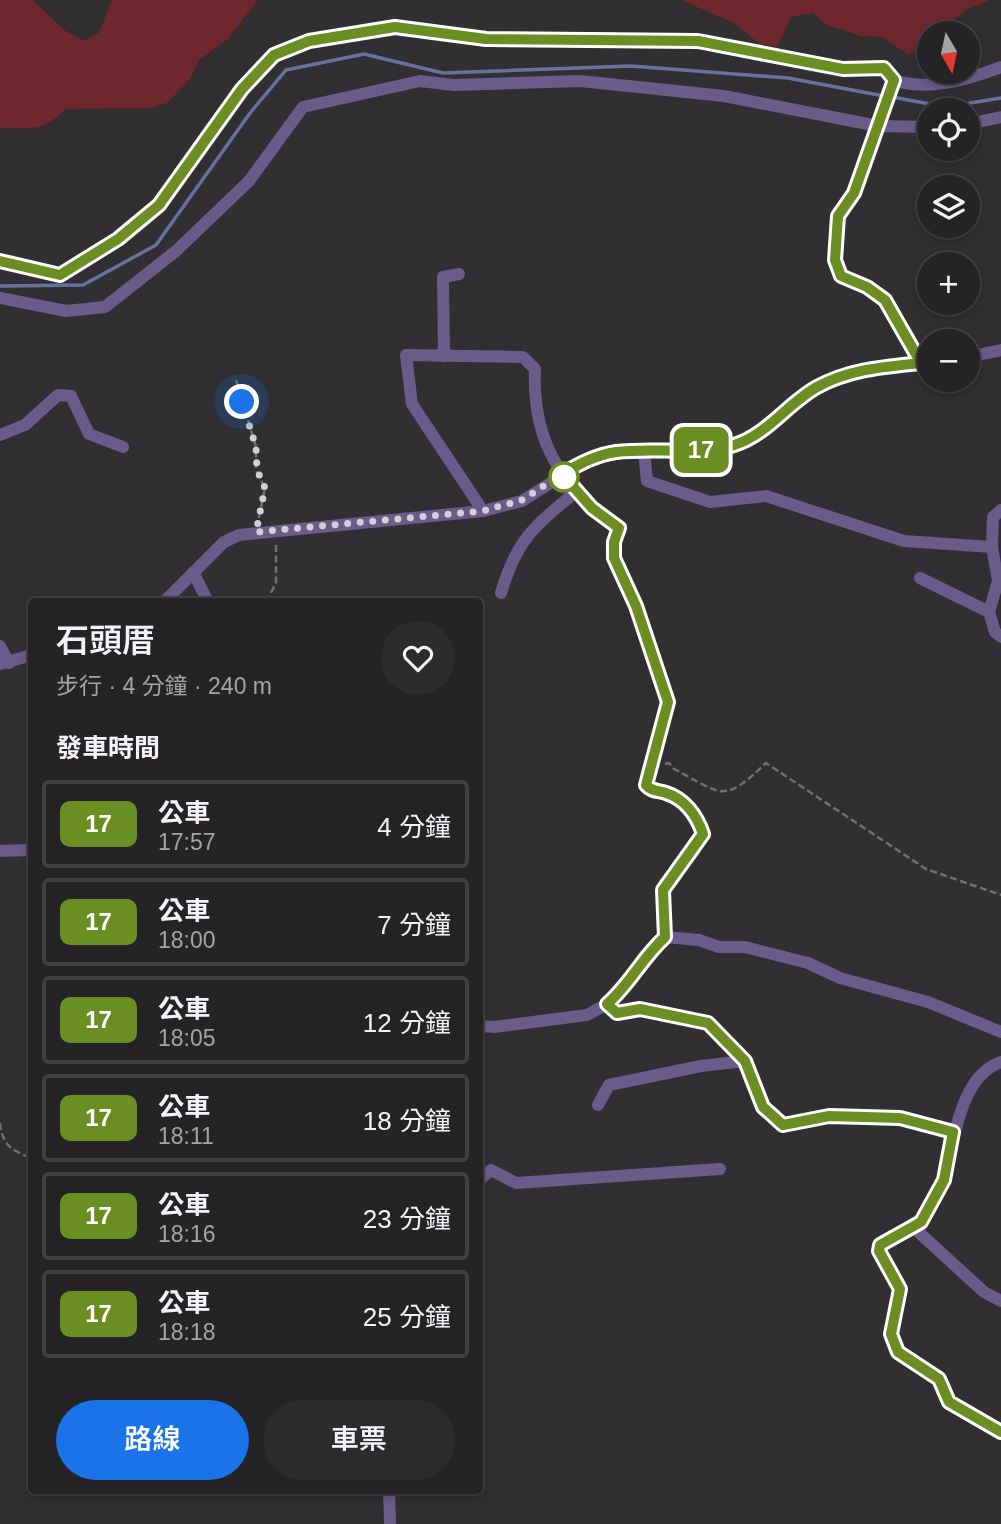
<!DOCTYPE html>
<html lang="zh-TW">
<head>
<meta charset="utf-8">
<style>
  body { margin:0; font-family:Helvetica,"Noto Sans TC",sans-serif; background:#2e2b2e; color:#f1f3f6; height:100vh; display:flex; flex-direction:column; font-size:26px; white-space:nowrap }
  * { box-sizing:border-box; margin:0 }
  p { font-size:23px; color:#a4a4a7 }
  .icon { flex:none; width:38px; height:38px; fill:none; stroke:currentColor; stroke-width:2; stroke-linecap:round; stroke-linejoin:round }
  .map { position:relative; flex:1; overflow:hidden }
  .panel { position:absolute; left:28px; top:598px; width:455px; height:896px; display:flex; flex-direction:column; background:#262326; border-radius:7px; box-shadow:0 4px 10px #0003,0 0 0 2px #424043 }
  .panel>* { flex:none }
  .badge { padding:0 14px; border-radius:10px; font-size:24px; line-height:46px }
  .needle { width:46px; rotate:171deg }
  .controls { position:absolute; left:917px; top:21px; display:grid; gap:14px }
  .controls a { display:grid; place-items:center; width:63px; height:63px; border-radius:50%; background:#262326; box-shadow:0 4px 10px #0003,0 0 0 2px #424043; font-size:35px }
  .you { position:absolute; width:35px; height:35px; margin:-18px; border:5px solid #fff; border-radius:50%; background:#1a73e8; box-shadow:0 0 0 10px #1a73e833 }
  .map>.badge { position:absolute; translate:-50% -50%; box-shadow:0 0 0 4px #fff }
  h2 { padding:0 28px; font-size:26px; line-height:63px }
  .round { display:grid; place-items:center; flex:none; width:74px; height:74px; border-radius:37px; background:#2e2b2e }
  .headline { display:flex; align-items:center; justify-content:space-between; height:119px; padding:0 28px }
  h1 { font-size:33px; font-weight:600; line-height:52px }
  .button { display:flex; gap:14px; margin-top:auto; padding:14px 28px }
  .button a { flex:1; height:80px; border-radius:42px; background:#1a73e8; color:#fff; font-size:28px; font-weight:600; line-height:80px; text-align:center }
  .button a+a { background:#2e2b2e; color:#f1f3f6 }
  ul { padding:0; list-style:none }
  li { display:flex; align-items:center; gap:21px; height:88px; margin:0 14px 10px; padding:0 14px; border:4px solid #424043; border-radius:7px }
  li div { flex:1 }
  li b { display:block; font-size:26px }
  li em { font-style:normal }
  li .badge { min-width:77px; font-weight:700; text-align:center }
  .map>svg:first-child { display:block }
  .green { fill:#6e272c }
  .lines { fill:none; stroke-linecap:round; stroke-linejoin:round }
  .stream { stroke:#66729d; stroke-width:3.5 }
  .path { stroke:#726f72; stroke-width:2.5; stroke-dasharray:7 3.5; stroke-linecap:butt }
  .minor { stroke:#6a5c8a; stroke-width:12 }
  .line-casing { stroke:#fff; stroke-width:16 }
  .line { stroke:#6b8e23; stroke-width:10 }
  .walk { stroke:#d2d0d2; stroke-width:7; stroke-dasharray:0 12.6 }
  .stop-dot { fill:#fff; stroke:#6b8e23; stroke-width:3.5 }
</style>
</head>
<body>
<div class="map">
<svg width="1001" height="1524" viewBox="0 0 1001 1524">
  <rect width="100%" height="100%" fill="#322f32"/>
  <g class="green">
    <path d="M0,0H33L64,30L84,41L99,33L112,0H258L228,39L199,60L190,79L167,103L150,108L66,109C38,135 34,126 0,128Z"/>
    <path d="M681,0H990L967,9L938,33H929V41L909,55L882,37L861,36L827,25L813,13L791,17L777,47L760,44L732,22Z"/>
  </g>
  <g class="lines">
    <g class="stream">
      <path d="M892,97L946,107L1001,98"/>
      <path d="M0,286L83,285L156,245L250,113L286,70L364,54L443,73L631,66L788,78L884,96"/>
    </g>
    <g class="path">
      <path d="M236,380L256,447V470L265,488L258,521"/>
      <path d="M266,602L276,583V542"/>
      <path d="M665,764L669,763L674,769C724,795 723,804 766,763L926,869L1001,895"/>
      <path d="M0,1123C3,1148 12,1149 32,1159"/>
    </g>
    <g class="minor">
      <path d="M894,80C927,92 969,79 1001,67"/>
      <path d="M968,124L1001,117"/>
      <path d="M0,261L60,275L118,239L159,205L242,89L274,55L309,41L395,27L486,39L698,41L843,69L884,68L894,80L854,193L838,216L835,260L841,277L867,287L885,300L921,363"/>
      <path d="M0,298L66,311L105,307L176,251L249,181L303,107L420,81L454,85L580,81L724,96L878,126L929,127"/>
      <path d="M444,356L443,277L459,274"/>
      <path d="M968,357L1001,350"/>
      <path d="M0,435L25,425L58,395L71,396L89,434L123,447"/>
      <path d="M644,451L647,481L710,502L766,496L904,541L992,547"/>
      <path d="M1001,510L993,517L992,547L998,581L989,612L995,632L1001,637"/>
      <path d="M483,511L412,404L406,355L523,357L535,369C532,443 561,485 619,528L614,542V558L636,605L668,702L646,785C651,792 658,790 666,793C685,799 697,816 703,834L694,851L663,890L665,937"/>
      <path d="M193,572L208,602"/>
      <path d="M920,578L989,612"/>
      <path d="M501,593C517,539 534,526 577,491"/>
      <path d="M164,602L224,542L239,535L483,511L522,501L588,459L615,452L694,451L733,445L751,438L816,388L852,371L925,362"/>
      <path d="M0,646L9,663"/>
      <path d="M0,664L32,655"/>
      <path d="M0,851L32,850"/>
      <path d="M607,1004L616,1013L640,1009L708,1023L745,1061L763,1107L783,1125L829,1116L900,1118L953,1132"/>
      <path d="M480,1026L494,1027L587,1015L607,1004L619,994L645,955L665,937L699,940L719,947H745L808,963L840,978L928,1002L1001,1032"/>
      <path d="M1001,1062C946,1082 958,1180 922,1221C913,1232 892,1239 880,1245L879,1251L900,1289L891,1334L898,1351L939,1379L949,1402L1001,1432"/>
      <path d="M598,1105L609,1085L701,1066L745,1061"/>
      <path d="M480,1179L491,1170L516,1183L720,1169"/>
      <path d="M913,1227L984,1292L1001,1301"/>
      <path d="M389,1491L390,1524"/>
    </g>
  </g>
  <g class="lines">
    <defs>
      <path id="line" d="M0,261L60,275L118,239L159,205L242,89L274,55L309,41L395,27L486,39L698,41L843,69L884,68L894,80L854,193L838,216L835,260L841,276L867,287L885,300L921,363C884,367 850,369 817,387C788,403 767,435 734,445C696,456 655,447 616,452C596,455 579,464 562,474L592,508L619,528L614,542V558L636,606L668,702L646,785C652,792 658,790 666,793C685,799 697,816 703,834L663,890L665,937C642,958 630,984 607,1004L617,1013L640,1009L708,1023L745,1061L763,1107L783,1125L829,1116L900,1118L953,1132L944,1180L921,1222L880,1245L879,1251L900,1289L891,1334L898,1352L939,1379L949,1402L1001,1432"/>
    </defs>
    <use href="#line" class="line-casing"/>
    <use href="#line" class="line"/>
    <path class="walk" d="M242,402L256,447L257,470L265,488L256,532L483,511L522,500L562,474L564,477"/>
  </g>
  <circle class="stop-dot" cx="564" cy="477" r="14"/>
</svg>
<div class="controls">
<a><svg class="needle" viewBox="-14 -14 28 28"><path d="M0-13l5 13h-10z" fill="#e53935"/><path d="M0 13l5-13h-10z" fill="#a4a4a7"/></svg></a>
<a><svg class="icon" aria-label="locate" viewBox="0 0 24 24"><circle cx="12" cy="12" r="6"/><path d="M12 2v4M12 18v4M2 12h4M18 12h4"/></svg></a>
<a><svg class="icon" aria-label="layers" viewBox="0 0 24 24"><path d="M12 4l9 5-9 5-9-5zM3 14l9 5 9-5"/></svg></a>
<a>+</a>
<a>−</a>
</div>
<div class="you" style="left:242px;top:402px"></div>
<b class="badge" style="left:701px;top:450px;background:#6b8e23;color:#fff">17</b>
<section class="panel">
<div class="headline"><div><h1>石頭厝</h1><p>步行 · 4 分鐘 · 240 m</p></div><a class="round"><svg class="icon" aria-label="heart" viewBox="0 0 24 24"><path d="M12 20l-8-8c-3-5 5-10 8-4 3-6 11-1 8 4z"/></svg></a></div>
<h2>發車時間</h2>
<ul>
<li><span class="badge" style="background:#6b8e23;color:#fff">17</span><div><b>公車</b><p>17:57</p></div><em>4 分鐘</em></li>
<li><span class="badge" style="background:#6b8e23;color:#fff">17</span><div><b>公車</b><p>18:00</p></div><em>7 分鐘</em></li>
<li><span class="badge" style="background:#6b8e23;color:#fff">17</span><div><b>公車</b><p>18:05</p></div><em>12 分鐘</em></li>
<li><span class="badge" style="background:#6b8e23;color:#fff">17</span><div><b>公車</b><p>18:11</p></div><em>18 分鐘</em></li>
<li><span class="badge" style="background:#6b8e23;color:#fff">17</span><div><b>公車</b><p>18:16</p></div><em>23 分鐘</em></li>
<li><span class="badge" style="background:#6b8e23;color:#fff">17</span><div><b>公車</b><p>18:18</p></div><em>25 分鐘</em></li>
</ul>
<div class="button"><a>路線</a><a>車票</a></div>
</section>
</div>
</body>
</html>
